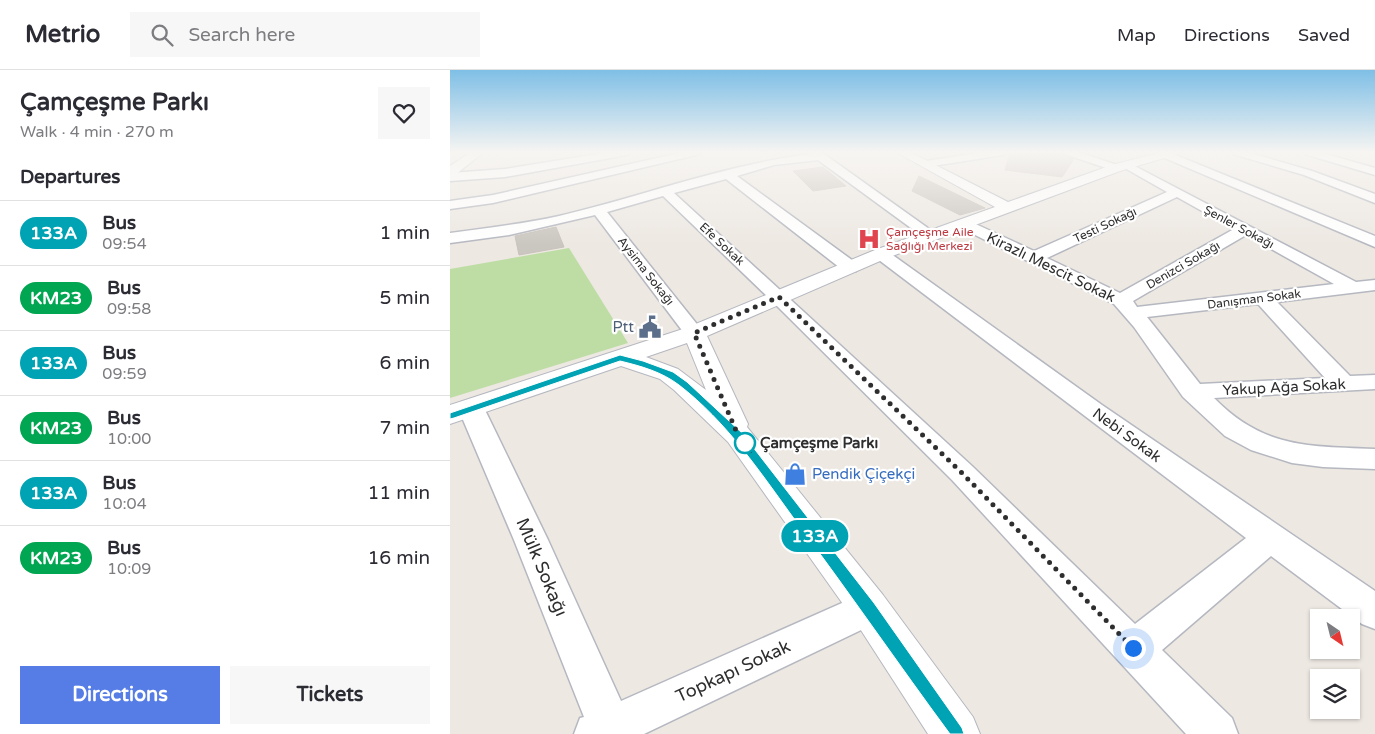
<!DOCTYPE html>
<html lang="en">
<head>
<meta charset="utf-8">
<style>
  body { margin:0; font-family:"Varela Round",sans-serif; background:#f7f7f7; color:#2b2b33; height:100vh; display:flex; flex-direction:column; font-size:19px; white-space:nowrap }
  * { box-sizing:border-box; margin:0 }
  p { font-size:16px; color:#7c7c81 }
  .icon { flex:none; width:28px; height:28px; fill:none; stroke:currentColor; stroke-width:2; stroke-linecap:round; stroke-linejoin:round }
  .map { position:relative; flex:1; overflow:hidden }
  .details { display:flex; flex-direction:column; background:#fff; width:450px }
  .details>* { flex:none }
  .badge { padding:0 10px; border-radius:16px; font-size:18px; line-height:32px }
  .needle { width:32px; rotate:145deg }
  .buttons { position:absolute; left:860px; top:539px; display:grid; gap:10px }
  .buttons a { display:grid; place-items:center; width:50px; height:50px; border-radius:0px; background:#fff; box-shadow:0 1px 4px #0004; font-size:25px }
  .you { position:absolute; width:25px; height:25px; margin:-12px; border:4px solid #fff; border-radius:50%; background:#1a73e8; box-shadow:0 0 0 8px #1a73e833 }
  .map>.badge { position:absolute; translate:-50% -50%; box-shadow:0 0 0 2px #fff }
  h2 { padding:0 20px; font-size:19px; line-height:45px }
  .round { display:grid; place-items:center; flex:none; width:52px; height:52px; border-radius:0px; background:#f7f7f7 }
  .summary { display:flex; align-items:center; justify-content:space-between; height:85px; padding:0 20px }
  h1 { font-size:24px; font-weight:800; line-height:38px }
  .cta { display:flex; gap:10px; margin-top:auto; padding:10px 20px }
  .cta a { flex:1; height:58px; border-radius:0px; background:#567de6; color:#fff; font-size:20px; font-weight:800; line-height:58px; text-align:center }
  .cta a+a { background:#f7f7f7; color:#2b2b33 }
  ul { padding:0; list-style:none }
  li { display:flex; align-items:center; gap:15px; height:65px; padding:0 20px; border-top:1px solid #e1e1e2 }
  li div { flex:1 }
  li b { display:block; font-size:19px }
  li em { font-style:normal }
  li .badge { min-width:55px; font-weight:700; text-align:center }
  header { display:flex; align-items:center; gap:30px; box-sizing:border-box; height:70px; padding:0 25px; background:#fff; border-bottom:1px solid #e1e1e2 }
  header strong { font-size:24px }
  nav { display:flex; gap:28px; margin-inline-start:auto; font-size:18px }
  .search { width:350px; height:45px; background:#f7f7f7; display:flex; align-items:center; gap:12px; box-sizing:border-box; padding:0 18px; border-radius:0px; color:#7c7c81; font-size:19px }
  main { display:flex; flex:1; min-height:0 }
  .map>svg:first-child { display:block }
  .green { fill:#bddda5 }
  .building { fill:#cac6c0; stroke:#c9c3bc }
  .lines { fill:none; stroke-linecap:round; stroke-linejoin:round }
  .minor-casing { stroke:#b5b8c0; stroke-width:3 }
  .tertiary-casing { stroke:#b5b8c0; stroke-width:2 }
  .minor { fill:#fff; fill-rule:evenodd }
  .tertiary { fill:#fff; fill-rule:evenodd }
  .line { fill:#00a3b4; stroke:#fff }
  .walk { stroke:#2e2e2e; stroke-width:5; stroke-dasharray:0 9 }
  .stop-dot { fill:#fff; stroke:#00a3b4; stroke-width:2.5 }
  .labels { text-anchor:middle; stroke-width:4.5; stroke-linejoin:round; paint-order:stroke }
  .far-street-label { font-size:12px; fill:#2e2e2e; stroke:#fff }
  .far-health-label { font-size:12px; fill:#be3a42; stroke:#fff; text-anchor:start }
  .street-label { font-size:15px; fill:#2e2e2e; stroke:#fff }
  .service-label { font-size:15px; fill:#4e5e75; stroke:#fff; text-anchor:end }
  .stop-label { font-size:15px; font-weight:bold; fill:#2e2e2e; stroke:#fff; text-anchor:start }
  .shop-label { font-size:15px; fill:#366cbe; stroke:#fff; text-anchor:start }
  .near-street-label { font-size:18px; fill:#2e2e2e; stroke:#fff }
</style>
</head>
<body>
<header>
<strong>Metrio</strong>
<div class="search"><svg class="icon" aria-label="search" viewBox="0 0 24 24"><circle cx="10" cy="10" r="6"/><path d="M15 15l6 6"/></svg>Search here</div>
<nav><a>Map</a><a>Directions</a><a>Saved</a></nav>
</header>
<main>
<section class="details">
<div class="summary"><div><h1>Çamçeşme Parkı</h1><p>Walk · 4 min · 270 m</p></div><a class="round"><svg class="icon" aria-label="heart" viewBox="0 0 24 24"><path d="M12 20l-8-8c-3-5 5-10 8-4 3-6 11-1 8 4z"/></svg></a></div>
<h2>Departures</h2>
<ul>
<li><span class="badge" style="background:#00a3b4;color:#fff">133A</span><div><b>Bus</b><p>09:54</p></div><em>1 min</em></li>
<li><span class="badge" style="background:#00a651;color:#fff">KM23</span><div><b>Bus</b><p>09:58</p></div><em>5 min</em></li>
<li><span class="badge" style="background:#00a3b4;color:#fff">133A</span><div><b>Bus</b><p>09:59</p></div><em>6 min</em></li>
<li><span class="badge" style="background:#00a651;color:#fff">KM23</span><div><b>Bus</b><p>10:00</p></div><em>7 min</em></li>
<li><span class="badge" style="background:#00a3b4;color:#fff">133A</span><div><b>Bus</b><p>10:04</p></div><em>11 min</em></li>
<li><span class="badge" style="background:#00a651;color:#fff">KM23</span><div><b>Bus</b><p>10:09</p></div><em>16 min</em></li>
</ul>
<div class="cta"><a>Directions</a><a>Tickets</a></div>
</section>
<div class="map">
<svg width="925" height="664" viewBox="0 0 925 664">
  <rect width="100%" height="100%" fill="#ede8e2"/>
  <path class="green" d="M119,178L178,273L0,328V199Z"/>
  <g class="building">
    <path d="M560,82H612L614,86L624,89L612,107L555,100Z"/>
    <path d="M373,97L396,116L363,121L343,101Z"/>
    <path d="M469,106L535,138L510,145L462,121Z"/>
    <path d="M106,157L114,177L69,185L65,166Z"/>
  </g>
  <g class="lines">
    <defs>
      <g id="minor">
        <path d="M160,82H182L177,85L55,107L0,111V103L55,99Z"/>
        <path d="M234,82H251L246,85L43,133L0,139V131L43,125Z"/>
        <path d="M359,82H370L374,84L489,166L486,169H476L368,90L324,95L287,106L406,193L409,197L406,201L400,202L394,201L276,109L224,123L522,396L685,554L796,468L425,187L423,184L425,181H437L652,335L925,521V559L912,554L821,486L712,580L782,648L788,664H736L502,410L322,231L213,126L157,142L254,263L251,267L244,269L237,267L145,145L59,165L0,173V163C36,158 73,154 109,146C193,126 274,95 360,84Z"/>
        <path d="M535,82H558L553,85L476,97L470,94L476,91Z"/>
        <path d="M614,82H628L670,96L672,98L670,100H662L615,84Z"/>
        <path d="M710,82H718L925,166V177L710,86L709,84Z"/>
        <path d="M782,82H797L862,101L925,124V133L854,105L783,84Z"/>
        <path d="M854,82H869L925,98V105L855,84Z"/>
        <path d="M677,92L906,212L925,210V220L827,232L900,306L925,305V319L764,328C814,379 859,376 925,379V399L873,397L842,393L801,380L775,366L733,327L684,257L664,234L509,157L507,154L509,151H519L584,181L717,122L673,97L671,95ZM727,127L784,159L670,223L597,188ZM796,165L884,214L687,237L683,231ZM808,234L875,308L750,314L697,247Z"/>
        <path d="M21,330L30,332L34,338L98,470L171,631L419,521L432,526L437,538L432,550L194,664H124L130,648L134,647L64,470L8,338L12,332Z"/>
      </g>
      <g id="tertiary">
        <path d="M21,82H34L5,105L0,106V96Z"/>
        <path d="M446,82H460L558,132L662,95L712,82H730L728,84L670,101L437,188L257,266L298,354L297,357L433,525L523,647L530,664H478L405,551L278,372L224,320L210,309L171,296L0,354V335L236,258L425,180L545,137ZM237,273L256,320L228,299L196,287Z"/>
      </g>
    </defs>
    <use href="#minor" class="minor-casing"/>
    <use href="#tertiary" class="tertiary-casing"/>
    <use href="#minor" class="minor"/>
    <use href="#tertiary" class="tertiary"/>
  </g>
  <linearGradient id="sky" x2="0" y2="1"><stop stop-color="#7fbfe6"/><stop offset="0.47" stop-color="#f7f5f2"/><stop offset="1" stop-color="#f7f5f2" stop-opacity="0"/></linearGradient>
  <rect width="925" height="175" fill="url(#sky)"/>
  <path class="line" d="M170,285L193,291L223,302L237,312L292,363L424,533L512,658L514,664H500C449,595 399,522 345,450C310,402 277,352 229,315C212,302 191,296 170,291L4,348L0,349V343Z"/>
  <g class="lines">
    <path class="walk" d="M295,373L300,381L288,365L244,263L329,227L512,403L683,578"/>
  </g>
  <defs>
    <symbol id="hospital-bare" viewBox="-9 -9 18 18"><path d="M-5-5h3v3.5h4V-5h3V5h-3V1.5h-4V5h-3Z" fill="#e0444e" stroke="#fff" stroke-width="2.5" paint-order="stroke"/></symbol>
    <symbol id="civic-bare" viewBox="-9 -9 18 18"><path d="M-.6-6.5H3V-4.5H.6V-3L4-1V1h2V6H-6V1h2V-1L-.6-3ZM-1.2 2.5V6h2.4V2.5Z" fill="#5c6f8a" stroke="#fff" stroke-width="2.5" paint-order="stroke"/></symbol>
    <symbol id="shop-bare" viewBox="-9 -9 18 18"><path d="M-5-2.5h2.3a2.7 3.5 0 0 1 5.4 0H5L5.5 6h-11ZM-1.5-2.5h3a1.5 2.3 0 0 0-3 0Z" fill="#3f7fe0" stroke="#fff" stroke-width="2.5" paint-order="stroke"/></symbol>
  </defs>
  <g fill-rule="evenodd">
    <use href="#hospital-bare" x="403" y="153" width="32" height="32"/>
    <use href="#civic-bare" x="184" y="241" width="32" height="32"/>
    <use href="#shop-bare" x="329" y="388" width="32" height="32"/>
  </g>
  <circle class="stop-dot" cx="295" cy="373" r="10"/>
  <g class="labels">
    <g class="far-street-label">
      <text transform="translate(655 155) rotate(-25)" y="4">Testi Sokağı</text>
      <text transform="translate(789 157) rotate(28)" y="4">Şenler Sokağı</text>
      <text transform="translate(272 174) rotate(43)" y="4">Efe Sokak</text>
      <text transform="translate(733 195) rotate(-30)" y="4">Denizci Sokağı</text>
      <text transform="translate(196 201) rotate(52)" y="4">Aysima Sokağı</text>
      <text transform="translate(804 229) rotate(-7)" y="4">Danışman Sokak</text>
    </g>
    <g class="far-health-label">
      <text x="436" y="166">Çamçeşme Aile<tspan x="436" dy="14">Sağlığı Merkezi</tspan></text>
    </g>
    <g class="street-label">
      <text transform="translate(601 197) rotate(26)" y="5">Kirazlı Mescit Sokak</text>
      <text transform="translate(834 317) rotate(-3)" y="5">Yakup Ağa Sokak</text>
      <text transform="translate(677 365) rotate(36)" y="5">Nebi Sokak</text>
    </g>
    <g class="service-label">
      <text x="184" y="262">Ptt</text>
    </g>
    <g class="stop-label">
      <text x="310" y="378">Çamçeşme Parkı</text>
    </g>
    <g class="shop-label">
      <text x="362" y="409">Pendik Çiçekçi</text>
    </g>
    <g class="near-street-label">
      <text transform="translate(92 497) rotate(67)" y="6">Mülk Sokağı</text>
      <text transform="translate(283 601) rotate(-25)" y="6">Topkapı Sokak</text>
    </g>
  </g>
</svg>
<div class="buttons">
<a><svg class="needle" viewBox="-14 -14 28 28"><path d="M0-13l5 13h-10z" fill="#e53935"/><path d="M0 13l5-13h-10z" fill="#7c7c81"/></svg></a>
<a><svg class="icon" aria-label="layers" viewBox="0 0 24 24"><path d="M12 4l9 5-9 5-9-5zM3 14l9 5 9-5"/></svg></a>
</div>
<div class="you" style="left:683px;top:578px"></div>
<b class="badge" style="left:365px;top:466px;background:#00a3b4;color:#fff">133A</b>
</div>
</main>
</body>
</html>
